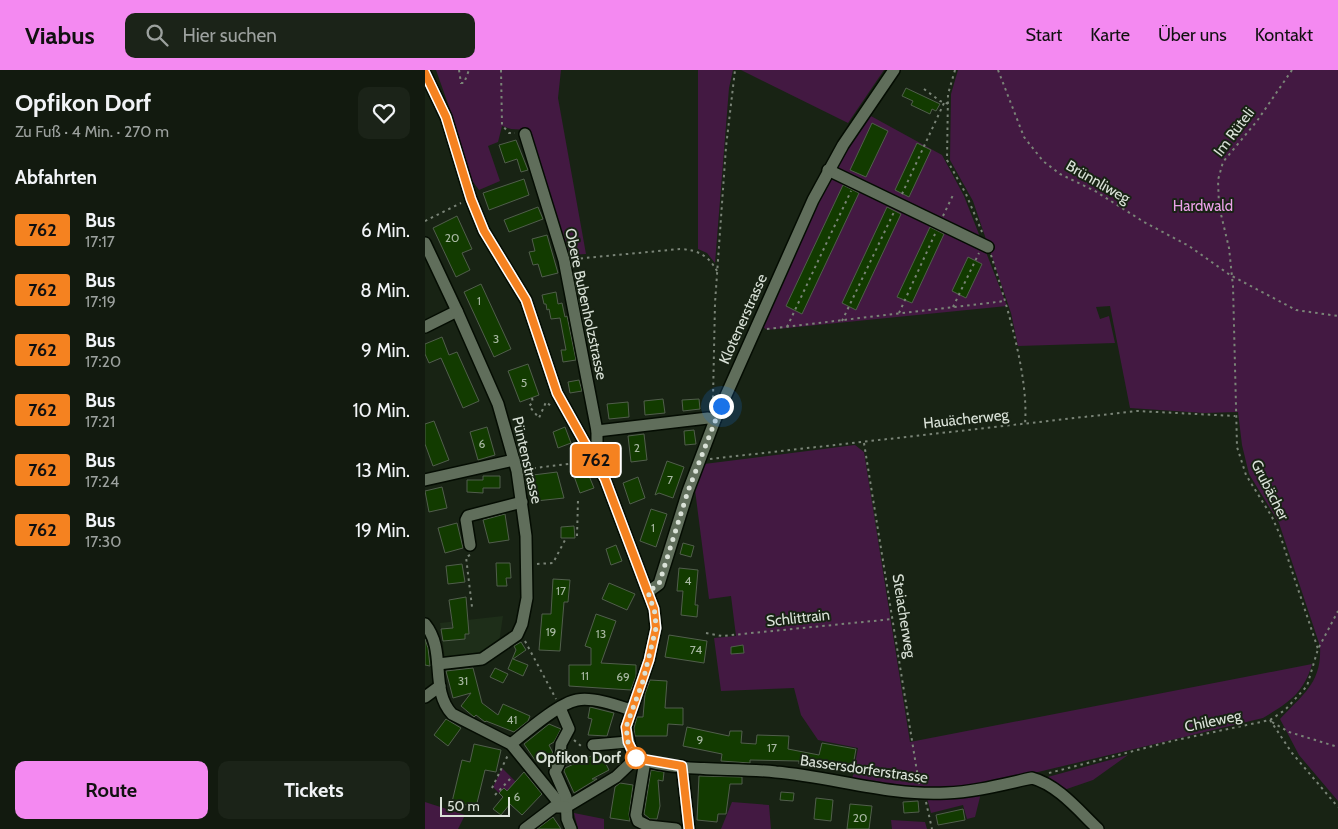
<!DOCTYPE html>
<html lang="de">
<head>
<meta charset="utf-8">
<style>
  body { margin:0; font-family:Cabin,sans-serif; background:#1b2318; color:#f1f3f6; height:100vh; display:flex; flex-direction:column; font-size:19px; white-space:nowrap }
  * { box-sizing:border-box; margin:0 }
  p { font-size:16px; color:#9ca19e }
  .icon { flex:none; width:28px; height:28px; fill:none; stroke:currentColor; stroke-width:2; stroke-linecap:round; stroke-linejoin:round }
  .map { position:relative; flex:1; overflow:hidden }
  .drawer { display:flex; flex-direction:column; background:#121a0f; width:425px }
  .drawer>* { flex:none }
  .badge { padding:0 10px; border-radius:4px; font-size:18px; line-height:32px }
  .scale { position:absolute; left:15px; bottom:12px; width:70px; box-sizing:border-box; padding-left:5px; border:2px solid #dae2d8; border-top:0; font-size:14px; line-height:18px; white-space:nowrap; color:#dae2d8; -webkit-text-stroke:4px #182314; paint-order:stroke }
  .you { position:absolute; width:25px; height:25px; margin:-12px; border:4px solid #fff; border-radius:50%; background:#1a73e8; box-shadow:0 0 0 8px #1a73e833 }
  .map>.badge { position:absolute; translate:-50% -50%; box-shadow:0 0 0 2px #fff }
  h2 { padding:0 15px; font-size:19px; line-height:45px }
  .round { display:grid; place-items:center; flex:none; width:52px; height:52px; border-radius:10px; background:#1b2318 }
  .headline { display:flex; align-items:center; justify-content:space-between; height:85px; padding:0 15px }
  h1 { font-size:24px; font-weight:700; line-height:38px }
  .primary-button { display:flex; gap:10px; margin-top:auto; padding:10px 15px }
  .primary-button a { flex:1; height:58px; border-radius:10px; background:#f489f1; color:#111; font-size:20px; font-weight:700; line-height:58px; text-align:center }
  .primary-button a+a { background:#1b2318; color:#f1f3f6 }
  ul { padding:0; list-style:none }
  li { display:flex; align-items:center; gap:15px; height:60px; padding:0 15px }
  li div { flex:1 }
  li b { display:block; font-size:19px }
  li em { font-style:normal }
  li .badge { min-width:55px; font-weight:700; text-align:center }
  header { display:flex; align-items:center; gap:30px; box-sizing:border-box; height:70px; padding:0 25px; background:#f489f1; color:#111 }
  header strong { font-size:24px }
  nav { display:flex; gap:28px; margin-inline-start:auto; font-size:18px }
  .search { width:350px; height:45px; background:#1b2318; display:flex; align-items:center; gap:12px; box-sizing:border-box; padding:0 18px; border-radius:10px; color:#9ca19e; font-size:19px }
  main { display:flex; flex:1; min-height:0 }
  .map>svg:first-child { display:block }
  .built { fill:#1e2e19 }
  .green { fill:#431942 }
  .building { fill:#123b00; stroke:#515e4c }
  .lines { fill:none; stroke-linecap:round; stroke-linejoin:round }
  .minor-casing { stroke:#040c02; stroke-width:14 }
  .path { stroke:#7a8477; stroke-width:2; stroke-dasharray:2.5 4; stroke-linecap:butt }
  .minor { stroke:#606e5b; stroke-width:11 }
  .line-casing { stroke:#fff; stroke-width:11 }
  .line { stroke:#f58220; stroke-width:8 }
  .walk { stroke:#dae2d8; stroke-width:5; stroke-dasharray:0 9 }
  .stop-dot { fill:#fff; stroke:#f58220; stroke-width:2.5 }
  .labels { text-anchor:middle; stroke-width:4; stroke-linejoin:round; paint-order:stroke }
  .number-label { font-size:12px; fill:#a8b8a2 }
  .street-label { font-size:15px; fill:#dae2d8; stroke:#182314 }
  .park-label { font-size:15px; fill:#eca1e9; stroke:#182314 }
  .stop-label { font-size:15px; font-weight:bold; fill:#dae2d8; stroke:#182314; text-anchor:end }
</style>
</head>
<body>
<header>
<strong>Viabus</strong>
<div class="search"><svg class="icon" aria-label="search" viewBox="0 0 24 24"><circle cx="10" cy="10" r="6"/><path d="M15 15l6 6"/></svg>Hier suchen</div>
<nav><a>Start</a><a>Karte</a><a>Über uns</a><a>Kontakt</a></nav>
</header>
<main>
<section class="drawer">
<div class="headline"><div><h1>Opfikon Dorf</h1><p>Zu Fuß · 4 Min. · 270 m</p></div><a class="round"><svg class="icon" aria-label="heart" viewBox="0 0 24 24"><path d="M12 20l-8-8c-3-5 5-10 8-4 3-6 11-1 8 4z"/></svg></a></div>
<h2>Abfahrten</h2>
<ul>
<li><span class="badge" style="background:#f58220;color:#111">762</span><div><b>Bus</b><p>17:17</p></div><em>6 Min.</em></li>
<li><span class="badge" style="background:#f58220;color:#111">762</span><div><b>Bus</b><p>17:19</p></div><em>8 Min.</em></li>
<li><span class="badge" style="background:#f58220;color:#111">762</span><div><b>Bus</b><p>17:20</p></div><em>9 Min.</em></li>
<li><span class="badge" style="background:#f58220;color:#111">762</span><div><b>Bus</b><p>17:21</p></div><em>10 Min.</em></li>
<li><span class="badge" style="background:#f58220;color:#111">762</span><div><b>Bus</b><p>17:24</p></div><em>13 Min.</em></li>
<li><span class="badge" style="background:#f58220;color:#111">762</span><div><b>Bus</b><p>17:30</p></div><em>19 Min.</em></li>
</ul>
<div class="primary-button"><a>Route</a><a>Tickets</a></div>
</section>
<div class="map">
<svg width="913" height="759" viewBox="0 0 913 759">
  <rect width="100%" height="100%" fill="#182314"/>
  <path class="built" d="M78,546L74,573L58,584L20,589L15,553Z"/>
  <g class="green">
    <path d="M11,0H136L133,28L161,184L141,185L104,60L86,59L77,56L73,72L63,76L75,111L54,120L43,105L28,48Z"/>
    <path d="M273,0H308L304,18L290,193L282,183L273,179Z"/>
    <path d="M316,0H459L423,53Z"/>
    <path d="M533,0H913V731L874,685L855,649C878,624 897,613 895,576L854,453L824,404L817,375L813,342L779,343L705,338L685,236L671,237L675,249L684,246L690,273L593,276L586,243L548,131L525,90L526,24Z"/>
    <path d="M444,45L517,85L539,126L582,236L342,260L337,256L409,98Z"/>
    <path d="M430,375L439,382L485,672L887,594C879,623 863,633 838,648L555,716L512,719L427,710L433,678L393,670L376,645L369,618L296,621L289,568L311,566L306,526L284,529L270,420L279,394Z"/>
    <path d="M703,685L668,710L636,721L619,708Z"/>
    <path d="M77,698L91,712L82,721L79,718L74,723L68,717Z"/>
    <path d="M556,723L550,747L542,749L538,735L506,743L502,728L519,729Z"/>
    <path d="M0,732L40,745L33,759H0Z"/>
    <path d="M307,732L344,735L346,759H296Z"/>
    <path d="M149,743L179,749V759H153Z"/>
    <path d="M466,750L500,752L502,759H467Z"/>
  </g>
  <g class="building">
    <path d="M481,18L515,34L511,41L507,39L505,44L486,35L488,31L477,26Z"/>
    <path d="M447,53L463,61L441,107L425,100Z"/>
    <path d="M91,70L103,100L96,102L92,89L80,93L74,75Z"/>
    <path d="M492,73L506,80L484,127L470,120Z"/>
    <path d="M99,109L104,125L64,140L58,123Z"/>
    <path d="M418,115L434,123L377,244L361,236Z"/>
    <path d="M113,137L118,149L84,162L79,150Z"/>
    <path d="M462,137L476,144L431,240L417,233Z"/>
    <path d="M32,146L47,179L37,183L45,200L31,207L8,158Z"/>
    <path d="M505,157L519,164L487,233L472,227Z"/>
    <path d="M122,165L133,203L117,207L113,194L108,195L104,182L110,181L107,169Z"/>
    <path d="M543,187L557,194L541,228L527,221Z"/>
    <path d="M56,214L86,279L69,287L39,222Z"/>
    <path d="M131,222L133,234L137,233L140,247L142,246L151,290L138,292L136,280H141L135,248L126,249L124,239L122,240L121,234H119L117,225Z"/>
    <path d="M17,267L24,285L32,282L54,331L38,338L16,288L4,293L0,284V274Z"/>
    <path d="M103,294L114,325L95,332L83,301Z"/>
    <path d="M154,310L157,321L145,323L143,312Z"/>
    <path d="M238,329L240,343L220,345L219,331Z"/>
    <path d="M274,329L275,339L258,341L257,330Z"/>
    <path d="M203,332L204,347L184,349L182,334Z"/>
    <path d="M9,351L24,390L8,396L0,374V354Z"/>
    <path d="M62,357L70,385L53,390L45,362Z"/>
    <path d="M140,357L146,373L133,378L128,362Z"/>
    <path d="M269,360L271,374L260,375L259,361Z"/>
    <path d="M219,364L222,390L206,392L203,366Z"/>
    <path d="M242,391L259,397L248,428L234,423L230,425Z"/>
    <path d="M162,401L169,418L155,423L149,406Z"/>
    <path d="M132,402L139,428L111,431L108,405Z"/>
    <path d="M58,406H75V418H58V423L42,422V410H58Z"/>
    <path d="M213,407L220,428L205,434L198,413Z"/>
    <path d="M17,417L22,438L4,442L0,421Z"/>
    <path d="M226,439L242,444L231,477L215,471Z"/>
    <path d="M80,444L84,470L64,473L58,450Z"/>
    <path d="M32,453L38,478L20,483L13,458Z"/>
    <path d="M149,456L150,468H136V457Z"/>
    <path d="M258,473L269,476L266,487L255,484Z"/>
    <path d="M191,475L197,491L186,495L181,479Z"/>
    <path d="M71,493H85L86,508H81L82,516H72Z"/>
    <path d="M37,494L40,512L23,514L21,496Z"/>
    <path d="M254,498L273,500L270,535H273L272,547L256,545L258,521H252Z"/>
    <path d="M128,509L145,510L143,532H139L135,581L114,580L117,544H126Z"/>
    <path d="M184,513L210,524L202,540L177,529Z"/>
    <path d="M41,527L44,564H40V569L18,571L16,559L28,558L24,530Z"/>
    <path d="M171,544L191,551L176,593L211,595V606L206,620L144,616V595H166V578L160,576Z"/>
    <path d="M244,565L282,571L279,593L240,587Z"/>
    <path d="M0,569L3,578L5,596L0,595Z"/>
    <path d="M96,572L101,580L88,589L103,595L98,606L83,599L91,580L89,576Z"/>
    <path d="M318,575L319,583L306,584V577Z"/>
    <path d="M48,598L57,633L73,645L78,634L105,646L103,651L89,662L61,651L60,652L51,645L49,647L36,636L46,623L28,628L21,601Z"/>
    <path d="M70,598L83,604L78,613L65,607Z"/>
    <path d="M225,610L242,611L240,638H258V655L243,654L242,666H210L209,658L212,647H218L220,624Z"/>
    <path d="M165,637L189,643L182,666L163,665L167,649L163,648Z"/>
    <path d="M21,649L36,658L23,676L9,665Z"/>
    <path d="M124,654L136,659L129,672L124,675L128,683L112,693L99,674Z"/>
    <path d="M262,657L304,666L305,661H317L316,673L331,674L332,665L364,666L363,679L394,685L397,673L431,679L427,701L388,694L387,697L374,694V691L325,690V693L296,691L297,684L258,676Z"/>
    <path d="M49,674L76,680L71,702L60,700L51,737L27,732L37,690L45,692Z"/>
    <path d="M175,682L184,700L167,709H172L149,723L139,701L140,698Z"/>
    <path d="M226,700L239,702L238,711L233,710L235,736L232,749H225L219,744Z"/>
    <path d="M99,702L117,724L97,745L85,734L76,745L68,739L78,727L74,723L79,718L82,721Z"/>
    <path d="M274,706L317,707V714H305L301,744H293L292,752L272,750Z"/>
    <path d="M195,713L208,715L204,744L205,751L185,748L190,717Z"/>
    <path d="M356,722L369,723L368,731L355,730Z"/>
    <path d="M391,728L408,730L406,751L389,749Z"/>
    <path d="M493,731L494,742L479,743L478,732Z"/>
    <path d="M425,734L447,736L444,759H422Z"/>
    <path d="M538,739L540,750L513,755L511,745Z"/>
    <path d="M128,747L136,759H112Z"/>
  </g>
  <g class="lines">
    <defs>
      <g id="minor">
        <path d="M0,3L21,47L46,129L59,161L101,230L132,323L180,409L229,539L231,558L224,590L201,657L205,677L211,688"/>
        <path d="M100,64L139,190L172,361V376L167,383"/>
        <path d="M403,100L563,177"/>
        <path d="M0,173L32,241L0,257"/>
        <path d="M172,361L283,348L290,350"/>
        <path d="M0,410L89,390"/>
        <path d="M45,475L41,450L43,446L97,432"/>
        <path d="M223,522L234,514L263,421L290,350L388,130L418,75L469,0"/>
        <path d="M0,554C22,581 4,619 27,644L86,674L130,728L141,737"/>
        <path d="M13,594L57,589L92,565L97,554L102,528L101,466L92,401L73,334L32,241"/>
        <path d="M0,627L15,616"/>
        <path d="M135,638L144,659L136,674L134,694L130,702L141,727L142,749L146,759"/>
        <path d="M86,674C101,662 134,633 152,630C168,627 191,635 206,640"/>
        <path d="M168,675L203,672"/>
        <path d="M211,688C255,703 306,697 351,702C408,707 464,726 521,723C550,722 579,714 607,708C633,715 654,741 673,759"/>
        <path d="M220,691L211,745L213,751L223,756L251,759"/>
        <path d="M257,696L264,759"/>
        <path d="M141,737L191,707L211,688"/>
        <path d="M100,759L129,737H141"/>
      </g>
    </defs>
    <use href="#minor" class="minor-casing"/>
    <g class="path">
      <path d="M34,0L36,13H39L44,0"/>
      <path d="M76,0L77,55L84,63H90"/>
      <path d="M530,0L523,24L522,90L541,124L557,162"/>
      <path d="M573,0L599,67L618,91L635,104L670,121L719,152L764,176L805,205L871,240L913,246"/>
      <path d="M867,0L832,51L798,92L793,110L794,136L804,178L808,216L812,377L821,405L847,447L855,465L893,579"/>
      <path d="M499,19L515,31L524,34"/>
      <path d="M477,124L519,33"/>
      <path d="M518,146L529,123"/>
      <path d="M0,151L36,133"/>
      <path d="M566,185C581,233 604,305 600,354"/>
      <path d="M149,189L255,179C273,180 283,185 292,201"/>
      <path d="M528,237L554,183"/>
      <path d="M474,243L510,164"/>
      <path d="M417,251L469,142"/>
      <path d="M362,257L426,121"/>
      <path d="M342,259L580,231"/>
      <path d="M107,328L108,332L104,336L114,348L121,332L126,336"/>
      <path d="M288,328L290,233L301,77L310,0"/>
      <path d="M439,373L494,714"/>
      <path d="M285,389L712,341L810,346"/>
      <path d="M102,399L159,392"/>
      <path d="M152,466L153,430"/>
      <path d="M45,485L41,487L47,537"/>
      <path d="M112,494L128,493L140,470"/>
      <path d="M281,563L297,566L468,549"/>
      <path d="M100,571L131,629"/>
      <path d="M845,650L867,683L913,737"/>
      <path d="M847,652L864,662L913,677"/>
      <path d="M149,670L156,676H159"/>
      <path d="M624,703L747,671L845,650L860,640L882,616L893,579L913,541"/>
      <path d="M67,718L83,685"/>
      <path d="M70,725L86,708"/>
      <path d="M501,732L507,759"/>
    </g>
    <use href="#minor" class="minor"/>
  </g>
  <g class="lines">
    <defs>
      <path id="line" d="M0,3L21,47L46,129L59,161L101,230L132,323L180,409L229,539L231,558L224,590L201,657L203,672L211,688L257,696L264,759"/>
    </defs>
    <use href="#line" class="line-casing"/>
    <use href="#line" class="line"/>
    <path class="walk" d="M211,688L203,672L201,657L218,611L231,558L230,543L223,522L234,514L263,421L296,336"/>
  </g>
  <circle class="stop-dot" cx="211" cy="688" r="10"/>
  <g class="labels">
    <g class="number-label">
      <text x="27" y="172">20</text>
      <text x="54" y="235">1</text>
      <text x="71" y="273">3</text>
      <text x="99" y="317">5</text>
      <text x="57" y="378">6</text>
      <text x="212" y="382">2</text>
      <text x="245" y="414">7</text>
      <text x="228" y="462">1</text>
      <text x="263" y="515">4</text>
      <text x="136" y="525">17</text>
      <text x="126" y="566">19</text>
      <text x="176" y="568">13</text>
      <text x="271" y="584">74</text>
      <text x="160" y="610">11</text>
      <text x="198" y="611">69</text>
      <text x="38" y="615">31</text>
      <text x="87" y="654">41</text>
      <text x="275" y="674">9</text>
      <text x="347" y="682">17</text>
      <text x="92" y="731">6</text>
      <text x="435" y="752">20</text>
    </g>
    <g class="street-label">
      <text transform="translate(809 62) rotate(-53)" y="5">Im Rüteli</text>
      <text transform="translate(673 112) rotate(30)" y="5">Brünnliweg</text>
      <text transform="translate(161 234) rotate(78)" y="5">Obere Bubenholzstrasse</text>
      <text transform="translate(318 249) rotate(-66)" y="5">Klotenerstrasse</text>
      <text transform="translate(541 349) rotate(-6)" y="5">Hauächerweg</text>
      <text transform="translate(102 390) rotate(77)" y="5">Püntenstrasse</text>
      <text transform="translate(845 420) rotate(63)" y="5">Grubächer</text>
      <text transform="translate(479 546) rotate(81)" y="5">Steiacherweg</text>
      <text transform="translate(373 548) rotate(-6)" y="5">Schlittrain</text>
      <text transform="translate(788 651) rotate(-12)" y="5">Chileweg</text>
      <text transform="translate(439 699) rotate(8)" y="5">Bassersdorferstrasse</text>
    </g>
    <g class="park-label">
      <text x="778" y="141">Hardwald</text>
    </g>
    <g class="stop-label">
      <text x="196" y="693">Opfikon Dorf</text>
    </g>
  </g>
</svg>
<div class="scale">50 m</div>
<div class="you" style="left:296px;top:336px"></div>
<b class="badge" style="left:171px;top:390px;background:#f58220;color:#111">762</b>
</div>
</main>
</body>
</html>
